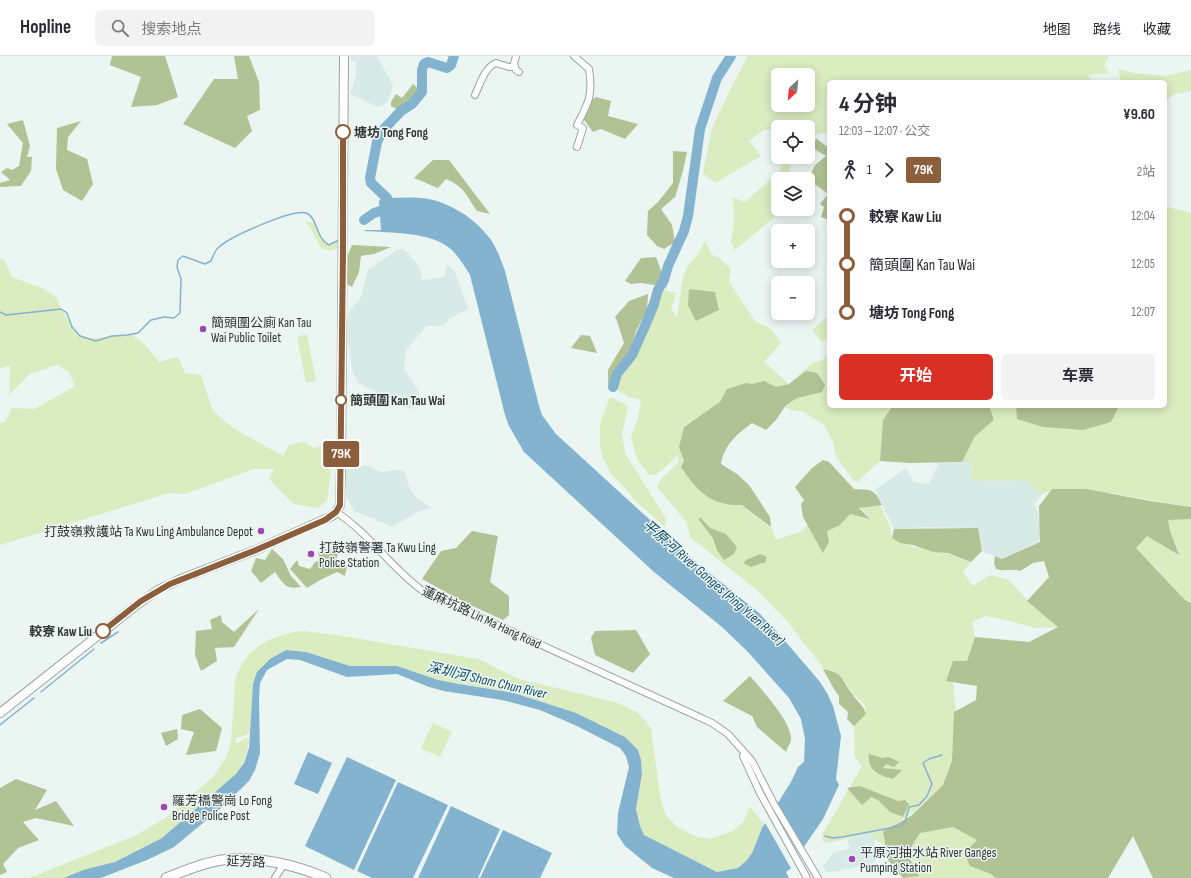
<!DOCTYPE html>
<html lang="zh">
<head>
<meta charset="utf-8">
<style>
  body { margin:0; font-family:"Sofia Sans Condensed","Noto Sans SC",sans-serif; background:#f2f2f3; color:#2b2b33; height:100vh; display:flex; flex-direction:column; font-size:15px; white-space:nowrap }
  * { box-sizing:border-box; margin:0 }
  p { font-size:13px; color:#7c7c81 }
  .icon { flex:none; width:22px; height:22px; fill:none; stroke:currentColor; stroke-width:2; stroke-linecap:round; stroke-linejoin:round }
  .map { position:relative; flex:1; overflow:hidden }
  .details { position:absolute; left:827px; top:24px; width:340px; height:328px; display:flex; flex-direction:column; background:#fff; border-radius:6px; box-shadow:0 2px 10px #0003 }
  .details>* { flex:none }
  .badge { padding:0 8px; border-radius:3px; font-size:14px; line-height:26px }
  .needle { width:26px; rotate:206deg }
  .tools { position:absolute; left:771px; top:12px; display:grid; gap:8px }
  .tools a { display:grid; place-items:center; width:44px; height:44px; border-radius:6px; background:#fff; box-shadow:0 2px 10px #0003; font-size:20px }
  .map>.badge { position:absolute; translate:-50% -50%; box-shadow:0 0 0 2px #fff }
  .legs { display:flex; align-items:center; gap:6px; height:44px; padding:0 12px; font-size:13px }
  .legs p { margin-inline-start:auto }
  .summary { display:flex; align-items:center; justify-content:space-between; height:68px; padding:0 12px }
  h1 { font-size:22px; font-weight:700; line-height:30px }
  .action { display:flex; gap:8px; margin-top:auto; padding:8px 12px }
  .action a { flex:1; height:46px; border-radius:6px; background:#d93025; color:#fff; font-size:16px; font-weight:700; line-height:46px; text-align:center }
  .action a+a { background:#f2f2f3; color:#2b2b33 }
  ul { padding:0 12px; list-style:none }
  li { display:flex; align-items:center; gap:14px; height:48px; font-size:15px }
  li i { display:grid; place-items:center; width:6px; height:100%; margin:0 5px; background:currentColor }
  li i::after { content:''; width:10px; height:10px; margin:-5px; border:3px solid; border-radius:50%; background:#fff }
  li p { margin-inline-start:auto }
  li:first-child i { background:linear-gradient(#0000 50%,currentColor 0) }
  li:last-child i { background:linear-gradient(currentColor 50%,#0000 0) }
  header { display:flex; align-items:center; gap:24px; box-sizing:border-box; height:56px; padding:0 20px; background:#fff; border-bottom:1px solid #e1e1e2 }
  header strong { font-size:19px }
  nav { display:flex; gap:22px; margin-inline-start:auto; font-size:14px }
  .search { width:280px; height:36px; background:#f2f2f3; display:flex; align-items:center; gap:10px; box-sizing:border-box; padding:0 14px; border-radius:6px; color:#7c7c81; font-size:15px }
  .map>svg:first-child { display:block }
  .built { fill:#d7eae5 }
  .green { fill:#dbecc1; fill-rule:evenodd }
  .forest { fill:#b1c295 }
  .water { fill:#84b3d0 }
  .pier { fill:#ebf5f2 }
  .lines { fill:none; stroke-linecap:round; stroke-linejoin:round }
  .stream { stroke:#84b3d0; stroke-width:1.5 }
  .river { stroke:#84b3d0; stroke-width:10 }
  .minor-casing { stroke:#9ca5a3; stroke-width:8 }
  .tertiary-casing { stroke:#9ca5a3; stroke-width:10 }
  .secondary-casing { stroke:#9ca5a3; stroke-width:11 }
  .minor { stroke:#fff; stroke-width:6 }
  .tertiary { stroke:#fff; stroke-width:8 }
  .secondary { stroke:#fff; stroke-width:9 }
  .line-1-casing { stroke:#fff; stroke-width:9 }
  .line-1 { stroke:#8b5e3c; stroke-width:6 }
  .stop-1-dot { fill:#fff; stroke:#8b5e3c; stroke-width:2 }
  .poi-dot { fill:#9e47b3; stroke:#ebf5f2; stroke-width:1.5 }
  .labels { text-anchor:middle; stroke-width:3; stroke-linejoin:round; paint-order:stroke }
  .stop-label { font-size:13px; font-weight:bold; fill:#313534; stroke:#ebf5f2; text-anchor:start }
  .poi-label { font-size:13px; fill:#313534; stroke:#ebf5f2; text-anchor:start }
  .street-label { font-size:13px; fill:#313534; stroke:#ebf5f2 }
  .water-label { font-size:14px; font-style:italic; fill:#104b68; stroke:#ebf5f2 }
</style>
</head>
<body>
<header>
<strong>Hopline</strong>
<div class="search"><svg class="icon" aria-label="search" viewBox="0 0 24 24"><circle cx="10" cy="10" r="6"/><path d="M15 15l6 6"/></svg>搜索地点</div>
<nav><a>地图</a><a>路线</a><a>收藏</a></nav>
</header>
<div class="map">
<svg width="1191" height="822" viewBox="0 0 1191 822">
  <rect width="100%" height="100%" fill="#ebf5f2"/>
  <g class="built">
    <path d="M351,0H377L393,30L387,47L378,51L350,38L356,20V6L351,4Z"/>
    <path d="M398,193H404L419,210L422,224L444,221L447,209L455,216L468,253L449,263L443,270H427L406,294L404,313L419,336V348L409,353L358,327L352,313L349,291L345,279L349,256L361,241L368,214Z"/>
    <path d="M971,406L972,425L1027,424L1041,439L1035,448L1042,471L1039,486L1002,503L982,495L978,472L925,471L894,473L875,434L906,412L914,426L929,428L939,407Z"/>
    <path d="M367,409L381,416L397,414L403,415L406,418L409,431L416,441L431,452L421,454L392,471L386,468L354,455L346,441V411Z"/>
    <path d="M872,777L877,800L873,807L838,815L826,816L823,810L834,796L850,792L847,783Z"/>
  </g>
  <g class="green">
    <path d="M748,0H1109L1104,9L1109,17L1088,19L1093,26H829V76L808,80V71H778V77L765,73L749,85L761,100L715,127L703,117L712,72L733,28ZM778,19H808V49H778Z"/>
    <path d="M1118,13L1135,17L1165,20L1191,14V35L1175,38L1165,45V26H1121Z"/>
    <path d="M785,103L791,104L788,123H778V153L783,154L735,194L731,186C734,170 735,157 732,141L745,146L778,117Z"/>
    <path d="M1165,150L1191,157V451L1097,435L1053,433L1041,439L1027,424L972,425L971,406H962L973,379L994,364L989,350H1017V363L1040,370L1111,366L1119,350H1165Z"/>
    <path d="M305,166L314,167L321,182L324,186L329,189L339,184L340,191L330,195L321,192L310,171Z"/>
    <path d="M705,185L712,199L719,202L731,213L729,226L755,265L771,273L781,287L764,306L789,328L812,307L823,304L829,296V350H894L883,365L880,405L859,424L860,427L853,424L836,400L833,386L824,369L804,356L790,354L755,331L741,329L727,333L719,349L685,369L681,383L742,449L772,473L776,484L802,475L809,468L851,457L870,462L859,450L880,449L890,470L892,482C908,491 926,493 944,497C953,499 962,503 971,506L963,516L973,530L990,519L1009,524L1031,548L1058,571L1035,572L1006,564L985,560L972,566L975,581L967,605L953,626L956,654L952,701L943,729L914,756L885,774L886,789L873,783L872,777L828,787L823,785L822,779L862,710L855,701L854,670L866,658L865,649L852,637L847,628L834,615L825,614L787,565L758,535L690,481L687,467L657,431L662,422L678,407V399C670,405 661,420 649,419L637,403L631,381L638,362L641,344L628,341L613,331L617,318L632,299L653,251L654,232L676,237L671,253L677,262L683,221L687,211L698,198Z"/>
    <path d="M0,203L4,204L12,221L44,233L57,242L61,253L76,275L87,283L131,278L144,288L159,306L178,301L185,317L201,319L213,355L233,372L283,400L289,389L303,386L314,392L324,389L332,410L327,444L318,452L294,448L278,433L269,422L274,413H254L185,438L169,437L0,489V367L5,366L12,352L34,353L75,330L69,316L57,309L30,318L9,339L10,310L0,312Z"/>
    <path d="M829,259V279L822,286L812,274Z"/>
    <path d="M307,278L316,325L306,327L297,281Z"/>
    <path d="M610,341L628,350L622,378L625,397L666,463L665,471L633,443L629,436L611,418L602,400L600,389V368Z"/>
    <path d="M1191,460V547L1185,544L1155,511L1136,492L1147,479L1178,499L1170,475L1168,464Z"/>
    <path d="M303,575L337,579L478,603C492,609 504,617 519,623L615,646L637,656L644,663L651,673L661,745L666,759L677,771L695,780L710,783L733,775L743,766L750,751L764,768L752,797L747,804L738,812L717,816L644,779L640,770L636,753L642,718L641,704L625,681L576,657L514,637L438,624L397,610H350L306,596L286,594L253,628L250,677L241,681H237L235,687L240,686L243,683L247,682L249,683C248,697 244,707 236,718L162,782L115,806L82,815L66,822H29L137,779L165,762L214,720L227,700L231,686L235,627C241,594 272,578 303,575Z"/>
    <path d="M433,667L452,676L440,701L421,692Z"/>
    <path d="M953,771L978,784L970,810L992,818L996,822H903L918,820L907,798L920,777Z"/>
  </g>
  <g class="forest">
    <path d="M112,0H165L178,41L157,49L131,51L141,21L110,9Z"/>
    <path d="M234,0H249L259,26L260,54L247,60L252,75L235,92L183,68L214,23H238Z"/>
    <path d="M413,28L422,36L412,48L401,55L391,50V46L396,38L402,42Z"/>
    <path d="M596,41L611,45L608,60L638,68L625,83L601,73L593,76L582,61V51Z"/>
    <path d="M23,64L30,90L27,101H32L31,115L21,130L0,131V127L10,124L1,116L7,112L12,114L19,110L23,87L7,68Z"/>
    <path d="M81,65L68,81L67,94L87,103L93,128L82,145L63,134L56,113L57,72Z"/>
    <path d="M817,83L826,90H829V164L821,161L824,151L820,148L828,138L808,123L815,109L826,100L814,93L813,85Z"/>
    <path d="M673,95L687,96L683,115L675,141L661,153L672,169L675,186L664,193L657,190L647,179L648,155L658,146L673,127Z"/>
    <path d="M433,104H449L490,158L477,155C466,139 465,131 446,123L438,132L414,122Z"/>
    <path d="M352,189L391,191L374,198L361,200L359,216L352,231L345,227L346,204Z"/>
    <path d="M656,201L667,231L641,227L631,228L625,225L641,202Z"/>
    <path d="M689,233L715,236L719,254L696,265L688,249Z"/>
    <path d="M648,238L647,254L636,275L631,292L608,329V314L624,287L617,265L615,261L629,245Z"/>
    <path d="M581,279L590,280L597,297L571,292Z"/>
    <path d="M806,315L817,317L825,329L822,336L797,342L786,349L776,364L766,374L752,367C737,378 724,389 721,408L737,418L749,429L770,461L771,471L742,449C711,450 698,436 681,411L684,405L679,391L684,371L720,346L727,333L746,327L752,328L764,325L776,331L789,328Z"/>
    <path d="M893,350H989L994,364L975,380L962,406L910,407L880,405L883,364Z"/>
    <path d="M1016,350H1119L1111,366L1083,374L1043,371L1017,363Z"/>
    <path d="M823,404L829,406L854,433C871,434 874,432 882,449L859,452L870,463L850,458L840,469L827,475L829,486L823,497L803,461L801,448L804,444L795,431L812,412Z"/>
    <path d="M1052,433H1086L1150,445L1191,451V463L1168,464L1170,475L1179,499L1147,480L1136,492L1185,544L1191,547V822H1153L1133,780L1108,822H996L991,818L970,810L964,797L977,784L953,771L920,777L907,798L919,820L903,822L888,804L883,775L911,760L943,729L952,704L954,656L976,644L977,630L946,625L953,605H967L975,581L1029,586L1058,571L1027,545L1049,521L1044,505L1033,507L1020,515C1011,512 1003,516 996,513L994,507L995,500L1002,503L1040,486L1039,450Z"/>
    <path d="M700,461L710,472L726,478L737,491L734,498L724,504L717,494L713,482L699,464Z"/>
    <path d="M978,472L982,495L971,506L948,497L933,496L913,489L900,487L892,482L894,473Z"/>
    <path d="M472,475L498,480L490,526L509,540V559L503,564L464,546L422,523L441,495L456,492Z"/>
    <path d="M329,492L338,497L336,504L347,510L345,520L337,516L322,523L307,532L290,513L297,504L299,510L310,513L316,505L321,506L318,496Z"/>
    <path d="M272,493L283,503L291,520L301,531C285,534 284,528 275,516L261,527L251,515L256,502L265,504Z"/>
    <path d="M760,498L767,501L765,507H762L751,511L743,507L746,504Z"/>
    <path d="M259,553L234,591L215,592L217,605L201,615L195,599L196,575L212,573L210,564L221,559L222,566L234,576Z"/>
    <path d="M636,574L650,598L633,617L595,599L591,582L595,575Z"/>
    <path d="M823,613C843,616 842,625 853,639C858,646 863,649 866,658L854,670L847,663L848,656L839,648V640L834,633Z"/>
    <path d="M750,620C761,633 793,667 791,684C790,688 787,692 786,696L757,671L752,660L723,645Z"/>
    <path d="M200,653L222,672L216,695L186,699L194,676L181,673L182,659Z"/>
    <path d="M177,673L178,683L166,690L161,677Z"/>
    <path d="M869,698L882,702L889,701L899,706L894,711L886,708L883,712L902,714L893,723C879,719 867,715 869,698Z"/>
    <path d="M16,723L47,734L35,754L56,745L74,770L36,762L23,766L39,784L18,792L3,808L7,816L0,819V732Z"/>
    <path d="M860,730L898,745L905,744L909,748L903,761L890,756L878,744L871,741L862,749L847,732Z"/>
  </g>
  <g class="water">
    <path d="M384,142C396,142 409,141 421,142C448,144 476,163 491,184C498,194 501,205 505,215L539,350L542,359L556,378L697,507L759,557L780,579L820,626L827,637L833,650L841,680L836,723L839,729L823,763L797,801L798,807L786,816L789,822H674L652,812L625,790L617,778L618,757L629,711L626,700L620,692L577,670L540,654L502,644L444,635L429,631L397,618L347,621L300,604L287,603L267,614L260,627L259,644L260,697L255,714L249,725L220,753L174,791L147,804L101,822H64L83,814L115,806L162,782L236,718L244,707L249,692L253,628L257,616L270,603L286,594L306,596L350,610H397L438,624L459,628L514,637L576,657L625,681L638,694L641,704L642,718L636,753L640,770L644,779L717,816L738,812L747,804L752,797L762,772L791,726L798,711L804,706L805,683L801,663L789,642L748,596L722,571L654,516L524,396L509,370L505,359L470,219C465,211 459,201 452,194C431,175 390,177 364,175L365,174H381L379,145L381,143Z"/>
    <path d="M308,696L332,707L318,738L294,728Z"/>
    <path d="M347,701L396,724L354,814L305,790Z"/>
    <path d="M398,726L448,749L413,822H372L357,815Z"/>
    <path d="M451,750L500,773L478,822H418Z"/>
    <path d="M503,774L552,797L540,822H480Z"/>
  </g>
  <path class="pier" d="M777,746L805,793L799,801L800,808L792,814L764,765Z"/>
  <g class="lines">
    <g class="stream">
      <path d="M0,256L6,259L61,253L67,257L72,271L80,280L96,285L112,280L127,279L138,277L151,264L164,261L174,262L180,257L181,223L177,211L178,204L183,200L205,208L211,205C213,201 215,194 218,192C229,181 292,153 306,157C317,160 316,183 329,189L339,184"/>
      <path d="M101,587L118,576"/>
      <path d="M41,636L94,593"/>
      <path d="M0,669L34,642"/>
      <path d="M825,780L833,782L842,781L901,770L905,766L909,751L919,749L927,740L932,728L923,707L929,703L942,699"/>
    </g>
    <g class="river">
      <path d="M389,151L387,142L371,127L370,122L377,86L383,74L401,55L412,48L422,36V14L424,8L428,6L447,12L451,9L454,0"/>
      <path d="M364,164L374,157L392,151"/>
      <path d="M613,331L617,318L632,299L645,270L654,248L658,234L664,224L668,210L684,175L688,160L700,73L717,22L731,0"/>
    </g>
    <defs>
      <g id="minor">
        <path d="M516,0L514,8L516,14L519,16"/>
        <path d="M574,0L589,13C593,39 589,46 577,69L583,72L577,91"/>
        <path d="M475,39C480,28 485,11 496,7L509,11H515"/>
        <path d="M336,456C369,477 391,512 423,535L697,660L712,667L728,678L752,705L774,748L818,822"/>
        <path d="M743,700L760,737L807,822"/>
        <path d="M275,822L284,808"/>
      </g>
      <path id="tertiary" d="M0,657L134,551L158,534L181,523L256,494L332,460L336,456L340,449L341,408L344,0"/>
      <path id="secondary" d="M166,822C184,815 202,807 222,804C255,799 296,809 326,822"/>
    </defs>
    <use href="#minor" class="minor-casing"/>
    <use href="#tertiary" class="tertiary-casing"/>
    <use href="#secondary" class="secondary-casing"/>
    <use href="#minor" class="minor"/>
    <use href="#tertiary" class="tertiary"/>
    <use href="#secondary" class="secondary"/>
  </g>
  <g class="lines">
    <defs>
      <path id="line-1" d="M103,575L141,545L170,528L256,494L325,464L336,456L340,449L343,195V76"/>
    </defs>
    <use href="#line-1" class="line-1-casing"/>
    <use href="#line-1" class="line-1"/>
  </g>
  <g class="stop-1-dot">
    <circle cx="343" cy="76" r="7"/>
    <circle cx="341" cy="344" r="5"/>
    <circle cx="103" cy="575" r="7"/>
  </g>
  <g class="poi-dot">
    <circle cx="203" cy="273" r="4"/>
    <circle cx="261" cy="475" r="4"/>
    <circle cx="311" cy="498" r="4"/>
    <circle cx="164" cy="751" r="4"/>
    <circle cx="852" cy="803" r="4"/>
  </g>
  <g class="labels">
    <g class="stop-label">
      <text x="354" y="81">塘坊 Tong Fong</text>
      <text x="350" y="349">簡頭圍 Kan Tau Wai</text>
      <text x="92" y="580" text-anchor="end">較寮 Kaw Liu</text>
    </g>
    <g class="poi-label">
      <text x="211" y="271">簡頭圍公廁 Kan Tau<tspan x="211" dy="15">Wai Public Toilet</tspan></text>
      <text x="253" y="480" text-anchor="end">打鼓嶺救護站 Ta Kwu Ling Ambulance Depot</text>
      <text x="319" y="496">打鼓嶺警署 Ta Kwu Ling<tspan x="319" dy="15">Police Station</tspan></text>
      <text x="172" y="749">羅芳橋警崗 Lo Fong<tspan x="172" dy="15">Bridge Police Post</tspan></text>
      <text x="860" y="801">平原河抽水站 River Ganges<tspan x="860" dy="15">Pumping Station</tspan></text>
    </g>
    <g class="street-label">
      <text transform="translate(482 561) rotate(25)" y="5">蓮麻坑路 Lin Ma Hang Road</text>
      <text transform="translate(246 805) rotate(2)" y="5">延芳路</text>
    </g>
    <g class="water-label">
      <text transform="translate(714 526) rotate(41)" y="5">平原河 River Ganges (Ping Yuen River)</text>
      <text transform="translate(487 624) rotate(13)" y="5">深圳河 Sham Chun River</text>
    </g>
  </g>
</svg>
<div class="tools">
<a><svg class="needle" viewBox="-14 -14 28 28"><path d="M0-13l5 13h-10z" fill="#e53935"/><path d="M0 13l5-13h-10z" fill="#7c7c81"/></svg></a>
<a><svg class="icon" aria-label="locate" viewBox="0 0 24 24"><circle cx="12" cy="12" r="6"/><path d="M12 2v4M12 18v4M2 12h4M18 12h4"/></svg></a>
<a><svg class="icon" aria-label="layers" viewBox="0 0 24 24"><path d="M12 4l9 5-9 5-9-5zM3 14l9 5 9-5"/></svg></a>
<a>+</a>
<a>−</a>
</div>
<b class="badge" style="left:341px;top:398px;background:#8b5e3c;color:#fff">79K</b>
<section class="details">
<div class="summary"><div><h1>4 分钟</h1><p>12:03 – 12:07 · 公交</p></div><b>¥9.60</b></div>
<div class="legs"><svg class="icon" aria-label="walk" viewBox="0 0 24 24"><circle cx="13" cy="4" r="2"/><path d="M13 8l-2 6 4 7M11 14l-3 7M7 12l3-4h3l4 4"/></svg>1<svg class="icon" aria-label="forward" viewBox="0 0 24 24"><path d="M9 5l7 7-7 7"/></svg><b class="badge" style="background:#8b5e3c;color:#fff">79K</b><p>2站</p></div>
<ul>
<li><i style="color:#8b5e3c"></i><b>較寮 Kaw Liu</b><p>12:04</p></li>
<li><i style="color:#8b5e3c"></i><span>簡頭圍 Kan Tau Wai</span><p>12:05</p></li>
<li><i style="color:#8b5e3c"></i><b>塘坊 Tong Fong</b><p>12:07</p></li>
</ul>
<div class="action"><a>开始</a><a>车票</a></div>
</section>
</div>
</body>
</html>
